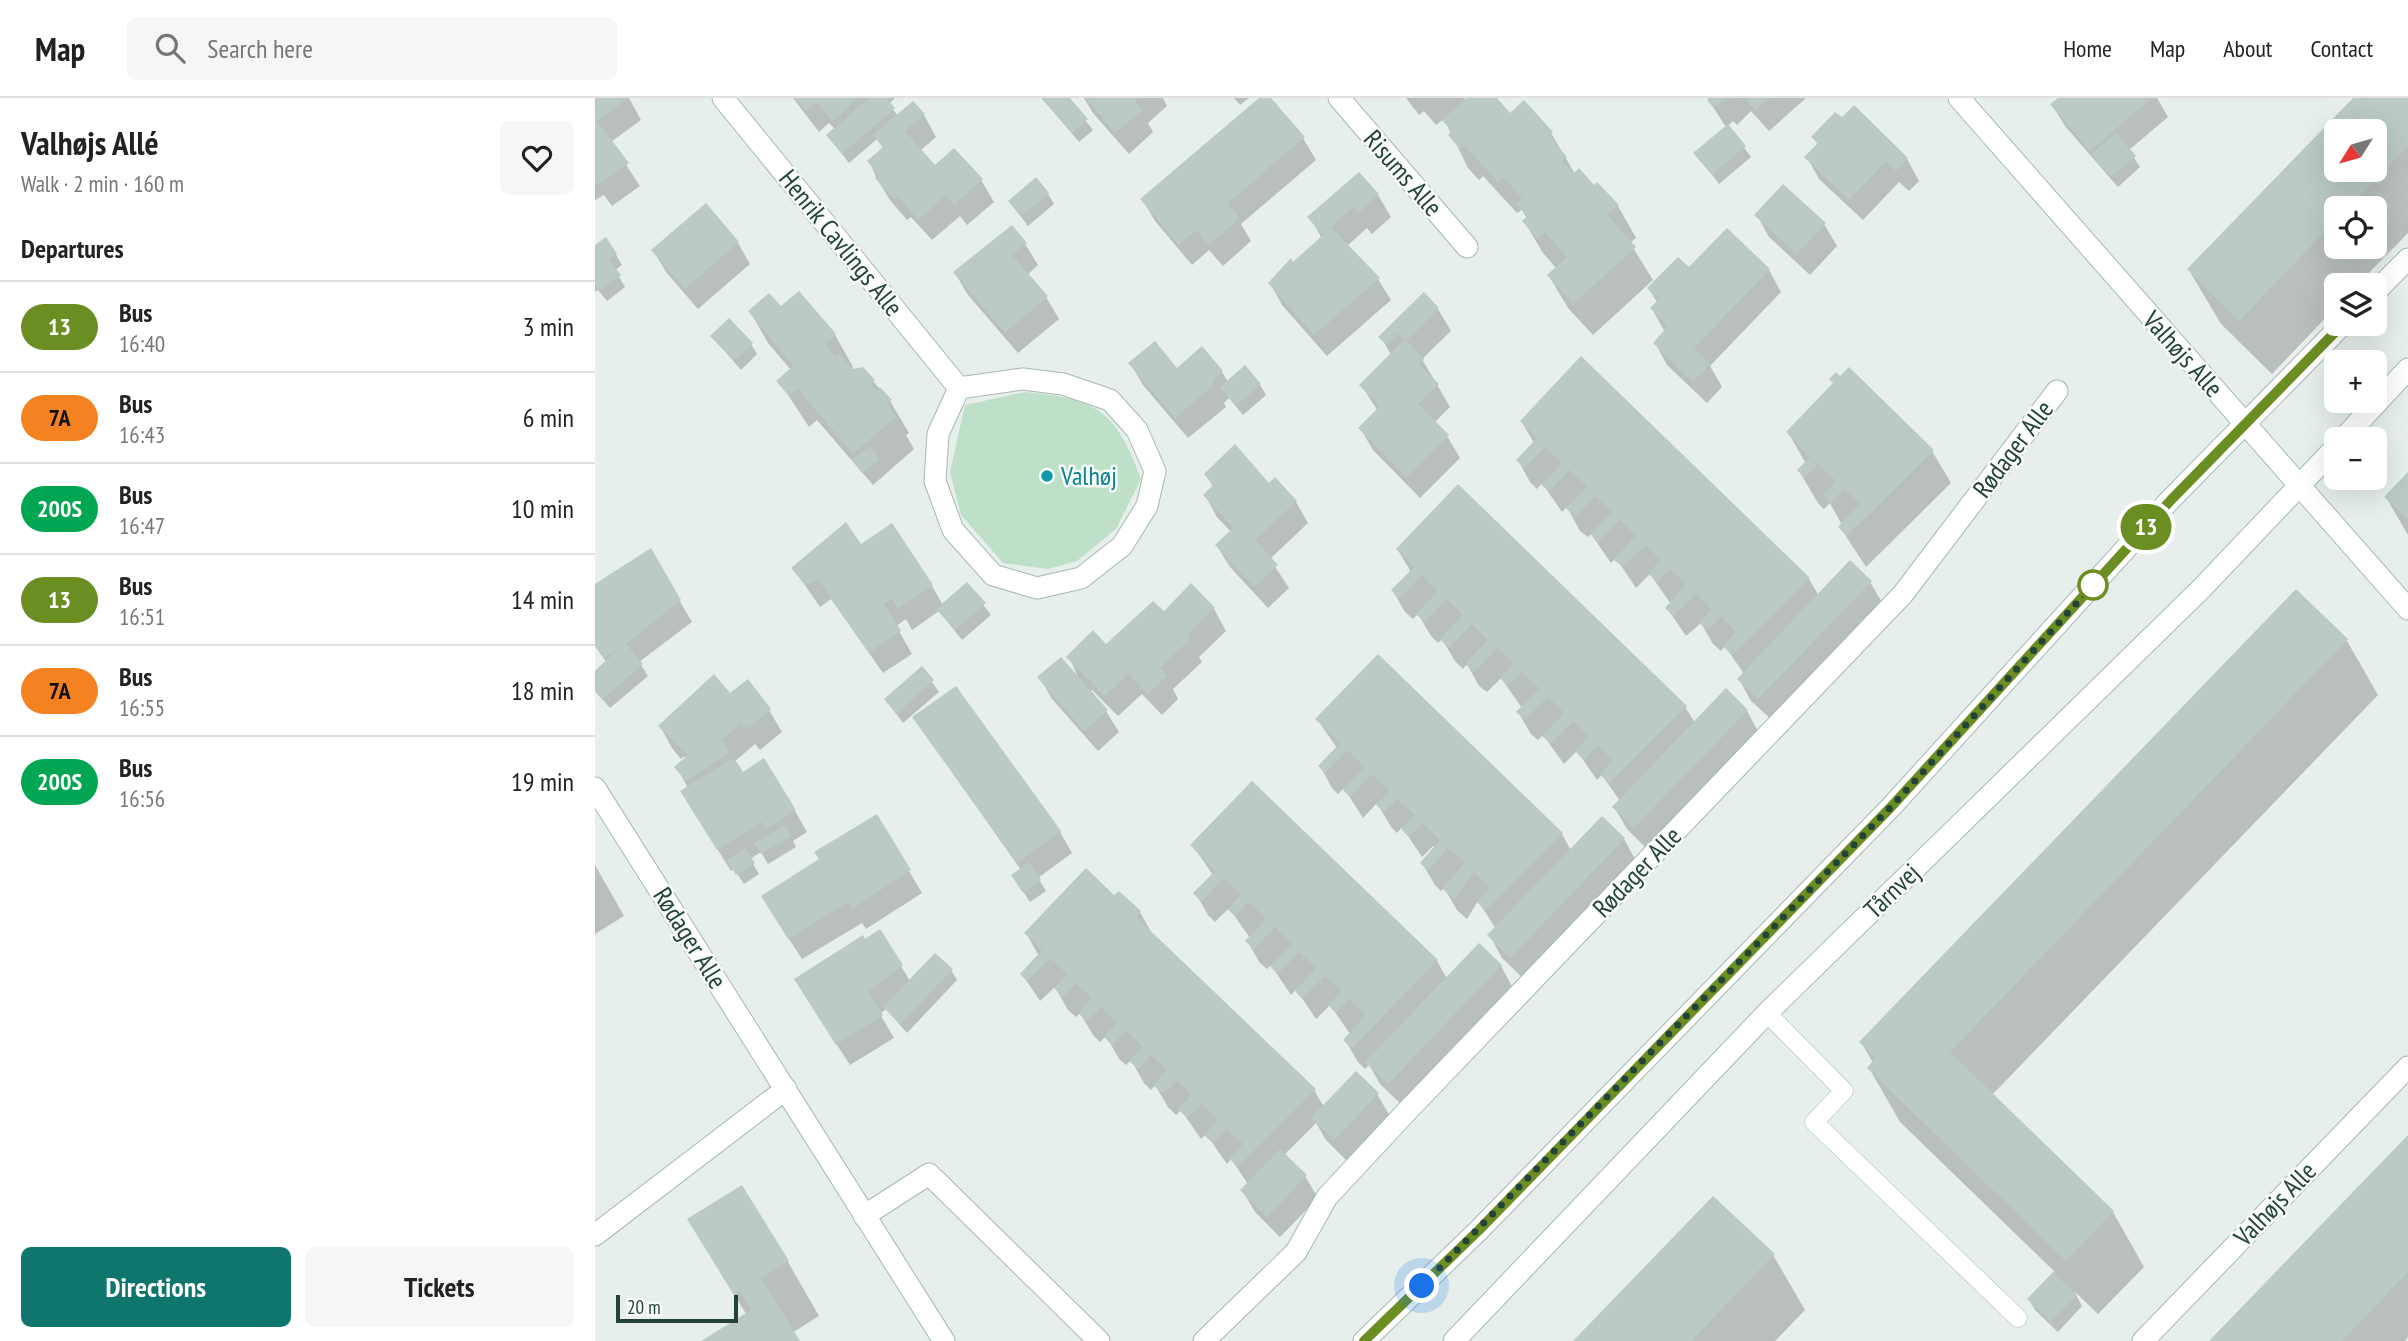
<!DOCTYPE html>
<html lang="en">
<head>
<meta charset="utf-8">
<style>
  body { margin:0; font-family:"PT Sans Narrow",sans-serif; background:#f6f6f6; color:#222; height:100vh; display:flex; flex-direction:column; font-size:26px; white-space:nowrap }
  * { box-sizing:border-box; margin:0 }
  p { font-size:23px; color:#767676 }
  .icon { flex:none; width:38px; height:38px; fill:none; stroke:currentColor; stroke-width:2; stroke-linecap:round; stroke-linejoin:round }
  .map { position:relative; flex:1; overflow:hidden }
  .sheet { display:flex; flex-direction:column; background:#fff; width:595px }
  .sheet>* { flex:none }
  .badge { padding:0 14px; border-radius:23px; font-size:24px; line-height:46px }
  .needle { width:46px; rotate:233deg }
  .controls { position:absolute; left:1729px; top:21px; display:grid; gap:14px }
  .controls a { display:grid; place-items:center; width:63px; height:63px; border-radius:10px; background:#fff; box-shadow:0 7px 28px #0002; font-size:35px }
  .scale { position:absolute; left:21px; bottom:18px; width:122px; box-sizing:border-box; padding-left:7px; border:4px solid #24423a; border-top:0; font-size:19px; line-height:24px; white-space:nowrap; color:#24423a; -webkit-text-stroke:5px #f7fbf9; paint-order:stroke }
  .you { position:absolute; width:35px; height:35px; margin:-18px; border:5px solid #fff; border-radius:50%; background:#1a73e8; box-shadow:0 0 0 10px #1a73e833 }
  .map>.badge { position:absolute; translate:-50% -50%; box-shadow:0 0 0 4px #fff }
  h2 { padding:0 21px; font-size:26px; line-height:63px }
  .round { display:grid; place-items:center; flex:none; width:74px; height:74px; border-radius:10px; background:#f6f6f6 }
  .headline { display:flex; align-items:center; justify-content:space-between; height:119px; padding:0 21px }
  h1 { font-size:33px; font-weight:800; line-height:52px }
  .button { display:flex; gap:14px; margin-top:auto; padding:14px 21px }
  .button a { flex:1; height:80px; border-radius:10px; background:#0f766e; color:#fff; font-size:28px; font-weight:800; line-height:80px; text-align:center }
  .button a+a { background:#f6f6f6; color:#222 }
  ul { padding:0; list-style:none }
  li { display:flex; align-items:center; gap:21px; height:91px; padding:0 21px; border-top:2px solid #e0e0e0 }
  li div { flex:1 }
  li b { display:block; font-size:26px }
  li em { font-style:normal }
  li .badge { min-width:77px; font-weight:700; text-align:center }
  header { display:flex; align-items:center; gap:42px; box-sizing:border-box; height:98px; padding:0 35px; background:#fff; border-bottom:2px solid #e0e0e0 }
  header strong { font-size:33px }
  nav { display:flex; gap:38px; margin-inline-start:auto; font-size:24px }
  .search { width:490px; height:63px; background:#f6f6f6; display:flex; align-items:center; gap:18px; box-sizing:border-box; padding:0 24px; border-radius:10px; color:#767676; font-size:26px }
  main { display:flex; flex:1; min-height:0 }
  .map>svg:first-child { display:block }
  .green { fill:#bfe0c8 }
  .shadow { fill:#0003; fill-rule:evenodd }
  .building { fill:#bbcac4; fill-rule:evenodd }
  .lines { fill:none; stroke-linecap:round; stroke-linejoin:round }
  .lane-casing { stroke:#a8b8b2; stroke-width:19 }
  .street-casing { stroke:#a8b8b2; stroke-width:23 }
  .secondary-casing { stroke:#a4bbb3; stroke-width:23 }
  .lane { stroke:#fff; stroke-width:18 }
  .street { stroke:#fff; stroke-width:21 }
  .secondary { stroke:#fff; stroke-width:21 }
  .line-casing { stroke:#fff; stroke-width:16 }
  .line { stroke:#6b8e23; stroke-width:10 }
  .walk { stroke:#24423a; stroke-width:7; stroke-dasharray:0 12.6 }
  .culture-dot { fill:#0f9aa8; stroke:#f7fbf9; stroke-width:2.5 }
  .stop-dot { fill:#fff; stroke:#6b8e23; stroke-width:3.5 }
  .labels { text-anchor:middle; stroke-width:5; stroke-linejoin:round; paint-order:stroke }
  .street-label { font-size:26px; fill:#24423a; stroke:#f7fbf9 }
  .culture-label { font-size:26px; fill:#0d838f; stroke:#f7fbf9; text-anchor:start }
</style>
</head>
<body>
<header>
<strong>Map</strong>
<div class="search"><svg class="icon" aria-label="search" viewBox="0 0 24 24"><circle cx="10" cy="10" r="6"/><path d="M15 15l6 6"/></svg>Search here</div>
<nav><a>Home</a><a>Map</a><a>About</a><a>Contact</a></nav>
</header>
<main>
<section class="sheet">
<div class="headline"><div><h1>Valhøjs Allé</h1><p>Walk · 2 min · 160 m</p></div><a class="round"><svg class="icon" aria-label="heart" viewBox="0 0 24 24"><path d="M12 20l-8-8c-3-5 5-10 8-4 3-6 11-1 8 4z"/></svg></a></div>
<h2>Departures</h2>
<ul>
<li><span class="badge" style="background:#6b8e23;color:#fff">13</span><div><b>Bus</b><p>16:40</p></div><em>3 min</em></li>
<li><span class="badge" style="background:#f58220;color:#111">7A</span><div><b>Bus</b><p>16:43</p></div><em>6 min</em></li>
<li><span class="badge" style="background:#00a651;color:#fff">200S</span><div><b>Bus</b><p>16:47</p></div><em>10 min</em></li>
<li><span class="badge" style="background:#6b8e23;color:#fff">13</span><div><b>Bus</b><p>16:51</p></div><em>14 min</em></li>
<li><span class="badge" style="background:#f58220;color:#111">7A</span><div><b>Bus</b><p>16:55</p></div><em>18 min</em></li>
<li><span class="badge" style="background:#00a651;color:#fff">200S</span><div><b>Bus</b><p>16:56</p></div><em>19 min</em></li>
</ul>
<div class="button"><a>Directions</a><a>Tickets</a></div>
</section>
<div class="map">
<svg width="1813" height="1243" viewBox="0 0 1813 1243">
  <rect width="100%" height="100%" fill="#e6efeb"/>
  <path class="green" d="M430,294C503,301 520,312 546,381L521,431L482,463L453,471L408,465L366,417L355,374L370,307Z"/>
  <g class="shadow">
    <path d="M0,0H34L46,22L16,44L45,88L17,108L9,97L0,102Z"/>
    <path d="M198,0H300L294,6L303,18L329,17L341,39L325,53L340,69L386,82L399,104L372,127L365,118L337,142L316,119L312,122L295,102L282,81L274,63L288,50L282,41L254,65L233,38L240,31L234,25L224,34Z"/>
    <path d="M472,0L498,32L484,44L448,1Z"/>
    <path d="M489,0H568L572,8L553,25L558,34L534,56L498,15Z"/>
    <path d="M639,0H654L645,7Z"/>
    <path d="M667,0H674L708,40L721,62L646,126L656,143L628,168L614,152L597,167L560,123L547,101Z"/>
    <path d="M811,0H869L871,3L874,0H900L915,17L956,35L980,76L1023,108L1041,140L1035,145L1058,182L998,237L973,210L954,178L962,171L948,155L929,123L932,121L927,112L922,115L888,78L884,82L873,70L849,21L841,27L829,13L824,17Z"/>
    <path d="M1117,0H1211L1174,33L1156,13L1142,27L1138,23L1133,28L1156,59L1124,86L1101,55L1131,29L1114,3Z"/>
    <path d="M1465,0H1562L1573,19L1534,52L1545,69L1523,89L1470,28L1457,7Z"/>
    <path d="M1760,0H1813V135L1762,187H1741V209L1677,276L1626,226L1594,172ZM1741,33H1780V72H1741ZM1741,110H1780V149H1741Z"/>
    <path d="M1218,39L1312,61L1324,83L1314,93L1304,84L1268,122L1224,81L1212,59L1223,47Z"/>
    <path d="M764,76L783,97L796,119L777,136L772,130L752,148L783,181L796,202L732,258L687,207L675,185L727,141L715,119Z"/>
    <path d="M453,96L459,106L433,128L415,104Z"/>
    <path d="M1162,117L1229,126L1242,148L1215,177L1174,139Z"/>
    <path d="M1132,132L1174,172L1186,194L1115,268L1127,289L1112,305L1072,267L1060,245L1070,234L1057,211L1062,204L1054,191L1094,172Z"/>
    <path d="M143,145L155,166L103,211L71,174L58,152Z"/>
    <path d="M430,146L443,167L432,177L451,199L464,221L423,255L373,197L360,175Z"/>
    <path d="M0,149L21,157L27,167L20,172L30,189L12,203L3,192L0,194Z"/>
    <path d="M829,197L843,211L856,233L827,261L855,309L839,325L852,338L865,360L825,400L778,352L765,330L783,313L766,287L796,257L786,239Z"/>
    <path d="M186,211L240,237L258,269L256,271L278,283L295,303L314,335L311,337L319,351L278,387L222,322L214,329L184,283L196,272L173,245L155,213Z"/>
    <path d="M117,238L156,246L162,256L146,272Z"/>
    <path d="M535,265L582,273L627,274L633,284L665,287L671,297L648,317L634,300L629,305L631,309L593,340L548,287Z"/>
    <path d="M927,324L1214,481L1224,498L1275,484L1288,506L1177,622L1156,603L1144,581L1149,576L1130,548L1126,553L1118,546L1106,525L1091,538L1072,510L1076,506L1055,476L1041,490L1021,460L1016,465L996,436L993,439L985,433L972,409L967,414L947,385L942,391L935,384L923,362L939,345Z"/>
    <path d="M1193,334L1337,353L1356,385L1271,469L1245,429L1247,427L1235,405L1229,411L1223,405L1204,373L1211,366Z"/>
    <path d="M611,376L674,388L701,404L713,425L675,461L694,490L673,510L635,469L622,448L636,434L622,419L610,397L618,389Z"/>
    <path d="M1813,376V437L1791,399Z"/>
    <path d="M266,448L337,488L348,507L372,486L396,517L367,542L344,513L317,532L311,521L301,528L317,556L288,575L236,501L225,509L198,470Z"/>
    <path d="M803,452L1090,609L1100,625L1152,613L1164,635L1052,751L1032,731L1019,709L1025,703L1007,677L1002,682L982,653L969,666L948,637L943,642L936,636L923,614L927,610L906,580L892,594L884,588L872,566L868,571L860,563L847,541L843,545L836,538L823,516L818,521L810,514L798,493L816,474Z"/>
    <path d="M55,453L97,524L44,564L53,578L15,610L0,593V576L12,565L0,548V488Z"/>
    <path d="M1701,494L1752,543L1783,597L1397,997L1518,1114L1549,1169L1503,1216L1479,1193L1487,1208L1463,1234L1440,1212L1434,1201L1460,1174L1305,1024L1274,970L1278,965L1266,944Z"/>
    <path d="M619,511L631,533L604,559L607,564L578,591L583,601L567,617L547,596L523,618L497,592L495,594L511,613L524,634L503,653L457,601L445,580L485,583L474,559L511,549L569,516Z"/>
    <path d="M327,570L344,594L308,625L291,602Z"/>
    <path d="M135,598L174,612L187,634L165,652L160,646L139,664L147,676L200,713L212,734L198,743L201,749L173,766L166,754L155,761L164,776L149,786L139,771L136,773L100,715L93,690L82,670L92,661L89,658L86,661L77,650L65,628Z"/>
    <path d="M319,620L465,734L477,755L443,780L451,793L435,804L424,787L426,772Z"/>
    <path d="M722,621L967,736L976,753L1029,741L1041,763L929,881L907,860L895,838L901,831L883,803L872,821L862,812L849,790L846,793L840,787L827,765L840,750L838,748L827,759L807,729L802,735L796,729L782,705L768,720L749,690L743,696L737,690L725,668L742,650Z"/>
    <path d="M281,718L327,795L271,831L267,825L207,861L181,821L226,762Z"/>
    <path d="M598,748L842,863L852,881L884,847L906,868L918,890L807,1007L785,986L774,967L770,971L763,964L750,942L755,936L735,907L721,921L701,891L696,897L676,867L672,871L665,865L652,843L655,840L634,810L620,824L613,817L601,796L618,777Z"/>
    <path d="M0,767L29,818L0,836Z"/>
    <path d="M520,800L545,814L557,836L719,992L729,1009L782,996L795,1018L752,1063L731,1042L721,1025L689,1057L710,1078L723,1100L685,1139L660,1114L647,1092L653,1086L636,1061L632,1066L611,1036L606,1041L586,1012L581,1017L573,1009L560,987L556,992L549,985L536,962L531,967L524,961L511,938L505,944L498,937L485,915L481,919L473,912L460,889L445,903L427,876L444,858L431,835Z"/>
    <path d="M306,868L315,883L356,872L362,882L312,935L291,911L285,916L299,940L255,967L214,904Z"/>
    <path d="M1813,1040V1239L1810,1243H1616Z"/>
    <path d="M1178,1157L1210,1212L1180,1243H980Z"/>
    <path d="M193,1164L224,1218L197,1235L203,1243H110L152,1217L126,1176Z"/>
  </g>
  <g class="building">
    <path d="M0,0H33L2,23L34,65L3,87L0,83Z"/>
    <path d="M199,0H263L238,23L221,4L211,13Z"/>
    <path d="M274,0H291L300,10L247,56L231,37Z"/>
    <path d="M446,0H475L493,21L477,35Z"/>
    <path d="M490,0H544L540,3L547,12L520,35Z"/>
    <path d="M664,0H676L710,39L633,105L645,120L614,147L601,132L584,147L545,101Z"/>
    <path d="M872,0H902L915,15L929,2L958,34L954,37L972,59L967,63L979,75L984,70L999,87L1002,84L1024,107L1012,117L1041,149L978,206L952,177L972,159L950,134L943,141L927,123L933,118L921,105L927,100L909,80L903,84L869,47L865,51L853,37L857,33L847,22Z"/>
    <path d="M1114,0H1135L1118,9L1112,2Z"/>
    <path d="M1150,0H1174L1160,12Z"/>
    <path d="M1463,0H1557L1495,53L1455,6Z"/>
    <path d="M1758,0H1813V48L1753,110H1741V122L1644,223L1592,171ZM1741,33H1780V72H1741Z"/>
    <path d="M318,3L330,16L310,33L340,67L359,50L388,81L359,107L351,97L323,122L303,98L299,102L280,80L284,77L272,63L288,49L278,37Z"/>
    <path d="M1259,7L1313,60L1301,73L1291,63L1254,102L1209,59L1223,45L1216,39L1240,14L1247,19Z"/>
    <path d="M1133,26L1151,48L1117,77L1098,55Z"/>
    <path d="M1521,35L1541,58L1516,79L1496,56Z"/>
    <path d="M764,74L784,96L763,115L758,109L736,129L785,180L719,237L673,185L696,160L698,164L728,137L712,119Z"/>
    <path d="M441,79L454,95L426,119L413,103Z"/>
    <path d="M1188,86L1231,125L1202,156L1159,117Z"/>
    <path d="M111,105L144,144L90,191L56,152Z"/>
    <path d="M417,127L432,145L417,157L453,198L410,235L358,174Z"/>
    <path d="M1132,130L1175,171L1099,250L1115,266L1098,284L1058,245L1073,228L1055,210L1064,201L1052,190L1083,159L1094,169Z"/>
    <path d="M11,139L22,156L14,162L26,177L4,193L0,187V147Z"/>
    <path d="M204,193L241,236L230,246L240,258L244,255L258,271L268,269L280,282L275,286L281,293L285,289L297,302L292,306L302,318L258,356L203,291L194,298L181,283L198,268L153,213L174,195L186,208Z"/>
    <path d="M829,194L844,210L811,243L829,261L824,267L844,286L823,306L854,337L812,379L763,330L785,308L764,287L809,242L802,236L792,247L783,239Z"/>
    <path d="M134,220L158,245L139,263L115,238Z"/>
    <path d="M560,243L582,270L607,248L628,273L617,283L620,286L580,320L533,265Z"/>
    <path d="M986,258L1215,480L1137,557L1128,548L1141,534L1126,518L1112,533L1104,524L1117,511L1101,495L1078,518L1070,510L1091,486L1075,471L1062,484L1053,475L1066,462L1051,447L1028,469L1019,462L1041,437L1025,422L1003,444L995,436L1017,414L1000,398L980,419L971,410L992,389L974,372L954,393L946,387L967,365L950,349L929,370L921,362L942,340L925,323Z"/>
    <path d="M650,267L666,286L641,308L625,289Z"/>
    <path d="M1254,269L1339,352L1252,438L1243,429L1265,406L1249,391L1236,405L1228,397L1241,383L1223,366L1210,380L1202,372L1215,359L1191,334L1238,285L1234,281L1241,274L1245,278Z"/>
    <path d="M640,346L674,385L680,379L702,403L660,442L683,467L659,489L620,447L638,430L608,397L618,387L609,376Z"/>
    <path d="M275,348L285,361L267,375L257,362Z"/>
    <path d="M1813,374V421L1789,399Z"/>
    <path d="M863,386L1092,608L1014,685L1005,676L1018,662L1003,647L989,662L980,653L994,638L978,623L956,646L947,638L969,615L953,599L930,622L921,614L944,590L927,574L913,588L905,580L919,565L902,550L879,574L870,566L893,542L877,526L854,550L845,541L868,517L852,501L830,524L821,516L843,493L827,477L804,501L796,492L819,469L801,451Z"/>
    <path d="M251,424L266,446L297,425L338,487L303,511L297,501L289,506L306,533L274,555L223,481L211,488L196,470Z"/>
    <path d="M56,450L86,502L31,546L48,566L8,601L0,592V573L22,552L9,560L0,547V486Z"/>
    <path d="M1255,462L1277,483L1163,601L1142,581Z"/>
    <path d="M372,484L391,505L360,532L341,511Z"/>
    <path d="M596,485L620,510L592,537L596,541L565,570L572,578L553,596L533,575L510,598L471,559L498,532L511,546L558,503L569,513Z"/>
    <path d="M1701,491L1753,541L1355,954L1519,1113L1471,1163L1272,970L1280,960L1264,944Z"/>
    <path d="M783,556L968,735L891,813L882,804L895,790L879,774L859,801L847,790L870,765L853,750L833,773L825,765L845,742L827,725L814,739L806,731L820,717L802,701L789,714L781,707L795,693L777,676L755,699L748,692L770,669L752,652L730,675L723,668L745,645L720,621Z"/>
    <path d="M466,559L513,612L489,633L442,579Z"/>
    <path d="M327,568L339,582L301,616L289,601Z"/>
    <path d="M119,576L135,595L153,581L176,611L152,632L146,625L127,642L135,654L91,683L79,669L93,657L63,628Z"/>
    <path d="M361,588L466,733L422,765L317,619Z"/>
    <path d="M1131,590L1153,612L1039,730L1017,709Z"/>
    <path d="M139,660L148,674L169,660L201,712L171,731L167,724L122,752L85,693Z"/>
    <path d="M657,683L843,862L757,950L748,942L771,917L754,901L741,915L733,907L747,893L730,878L707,901L700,893L721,870L704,854L682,876L675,868L696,846L680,829L659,851L650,843L671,821L654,804L640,818L632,811L646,797L629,780L606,804L598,795L620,773L595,747Z"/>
    <path d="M282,716L316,772L257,811L253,804L193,841L166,798L224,761L219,754Z"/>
    <path d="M1007,718L1030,740L915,860L892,837Z"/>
    <path d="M190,727L197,738L166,756L159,745Z"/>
    <path d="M150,750L160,765L141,777L132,762Z"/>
    <path d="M434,764L446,782L428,795L416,777Z"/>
    <path d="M491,770L519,797L524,793L546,813L541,819L721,991L643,1069L634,1060L648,1046L632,1031L618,1045L609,1037L623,1022L607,1006L593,1020L583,1011L597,997L582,982L568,996L558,987L572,972L556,957L543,971L534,963L548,949L531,933L517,947L509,939L522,925L506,909L492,923L483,915L497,900L481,885L468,899L459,890L472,876L456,860L432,883L425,876L447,852L429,835Z"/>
    <path d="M285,831L308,867L273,894L288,917L241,947L199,881L268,837L270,841Z"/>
    <path d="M884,845L907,867L793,986L770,964Z"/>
    <path d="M340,855L358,871L305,926L288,909Z"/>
    <path d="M761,973L784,995L739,1042L716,1020Z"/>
    <path d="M1813,1037V1174L1747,1243H1614Z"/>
    <path d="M685,1051L712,1077L672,1119L645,1092Z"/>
    <path d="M147,1087L194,1163L166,1180L205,1243H106L156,1212L144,1193L139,1197L92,1121Z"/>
    <path d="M1118,1098L1180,1156L1096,1243H978Z"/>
    <path d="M1458,1174L1482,1197L1456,1224L1432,1201Z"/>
  </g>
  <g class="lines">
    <defs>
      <path id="lane" d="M1172,915L1249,993L1219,1024L1423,1220"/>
      <g id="street">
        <path d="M128,0L364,290"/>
        <path d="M744,0L872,149"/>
        <path d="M1364,0L1813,511"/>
        <path d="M428,281L468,286L515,302L542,332L560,373L552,408L527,448L486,480L442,490L398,477L358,432L340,383L343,336L364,290Z"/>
        <path d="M0,690L349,1243"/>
        <path d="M269,1118L334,1076L504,1243"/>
        <path d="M0,1137L191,991"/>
        <path d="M609,1243L701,1154L732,1099L815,1010L1308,496L1462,293"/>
        <path d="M1548,1243L1813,969"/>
      </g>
      <g id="secondary">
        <path d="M1780,194L1813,161"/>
        <path d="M1748,341L1813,271"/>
        <path d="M769,1243L884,1132L1296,709L1575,402L1748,226"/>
        <path d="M859,1243L1172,915L1606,491L1741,349"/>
      </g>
    </defs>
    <use href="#lane" class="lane-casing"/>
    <use href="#street" class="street-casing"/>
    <use href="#secondary" class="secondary-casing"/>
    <use href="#lane" class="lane"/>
    <use href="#street" class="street"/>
    <use href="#secondary" class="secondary"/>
  </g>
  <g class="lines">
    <defs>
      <path id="line" d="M769,1243L884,1132L1296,709L1576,402L1748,226"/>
    </defs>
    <use href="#line" class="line-casing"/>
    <use href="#line" class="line"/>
    <path class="walk" d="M827,1188L1296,709L1501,484L1498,487"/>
  </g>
  <circle class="culture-dot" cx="452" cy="378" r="7"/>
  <circle class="stop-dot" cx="1498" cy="487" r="14"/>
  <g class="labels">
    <g class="street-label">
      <text transform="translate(808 75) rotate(49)" y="9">Risums Alle</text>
      <text transform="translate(246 145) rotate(51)" y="9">Henrik Cavlings Alle</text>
      <text transform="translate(1588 256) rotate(48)" y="9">Valhøjs Alle</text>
      <text transform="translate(1418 351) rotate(-53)" y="9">Rødager Alle</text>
      <text transform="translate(1042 774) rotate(-46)" y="9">Rødager Alle</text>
      <text transform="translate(1297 793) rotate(-44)" y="9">Tårnvej</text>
      <text transform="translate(95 840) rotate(58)" y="9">Rødager Alle</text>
      <text transform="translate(1680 1106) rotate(-46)" y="9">Valhøjs Alle</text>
    </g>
    <g class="culture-label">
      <text x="466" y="387">Valhøj</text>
    </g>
  </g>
</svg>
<div class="controls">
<a><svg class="needle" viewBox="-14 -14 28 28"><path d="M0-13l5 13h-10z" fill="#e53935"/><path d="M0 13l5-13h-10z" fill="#767676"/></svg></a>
<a><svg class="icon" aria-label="locate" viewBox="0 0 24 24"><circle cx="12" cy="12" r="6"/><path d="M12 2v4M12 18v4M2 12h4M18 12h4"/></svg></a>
<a><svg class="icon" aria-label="layers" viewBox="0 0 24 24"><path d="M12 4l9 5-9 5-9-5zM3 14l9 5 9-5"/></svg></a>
<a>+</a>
<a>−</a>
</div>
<div class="scale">20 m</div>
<div class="you" style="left:827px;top:1188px"></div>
<b class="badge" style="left:1551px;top:429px;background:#6b8e23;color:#fff">13</b>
</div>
</main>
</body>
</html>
